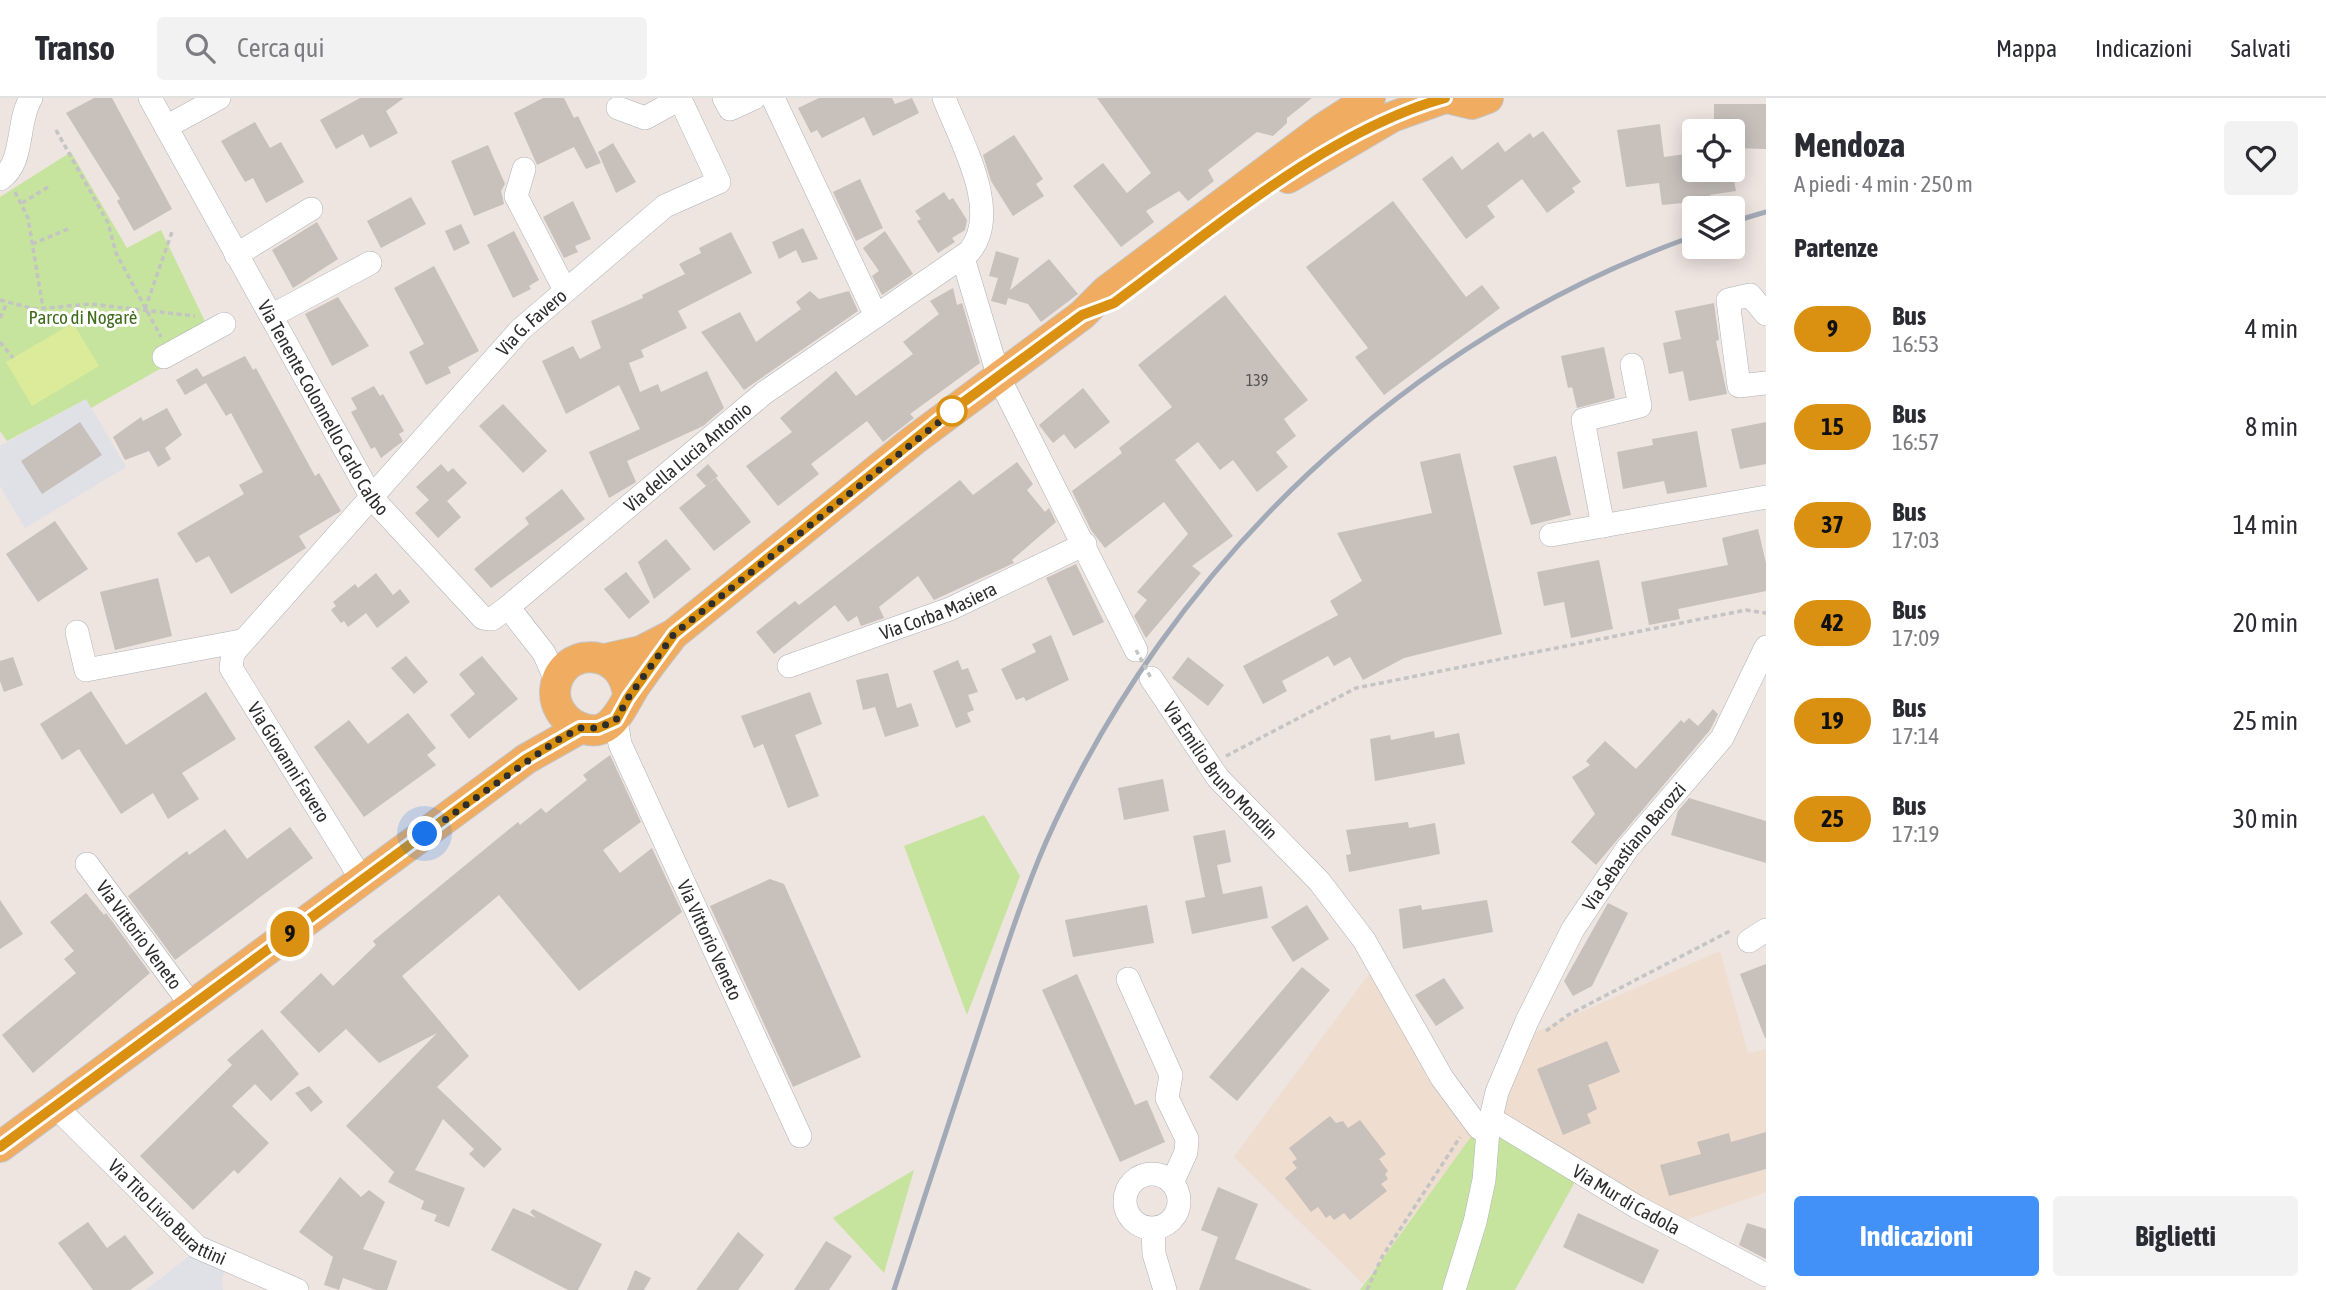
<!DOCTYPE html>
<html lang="it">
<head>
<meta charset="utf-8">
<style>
  body { margin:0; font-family:"Asap Condensed",sans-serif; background:#f2f2f3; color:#2b2b33; height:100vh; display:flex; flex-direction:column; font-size:26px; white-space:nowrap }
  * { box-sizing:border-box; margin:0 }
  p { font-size:23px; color:#7c7c81 }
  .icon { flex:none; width:38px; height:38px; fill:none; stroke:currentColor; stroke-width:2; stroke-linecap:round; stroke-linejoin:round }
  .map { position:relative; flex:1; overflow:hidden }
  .details { display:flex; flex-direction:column; background:#fff; width:560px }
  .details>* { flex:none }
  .badge { padding:0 14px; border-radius:23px; font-size:24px; line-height:46px }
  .fabs { position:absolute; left:1682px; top:21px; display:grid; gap:14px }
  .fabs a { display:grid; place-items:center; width:63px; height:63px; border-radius:7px; background:#fff; box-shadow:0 4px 18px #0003; font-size:35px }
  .you { position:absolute; width:35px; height:35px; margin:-18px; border:5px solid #fff; border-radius:50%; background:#1a73e8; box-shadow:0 0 0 10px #1a73e833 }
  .map>.badge { position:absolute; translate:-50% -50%; box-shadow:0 0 0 4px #fff }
  h2 { padding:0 28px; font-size:26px; line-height:63px }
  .round { display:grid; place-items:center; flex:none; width:74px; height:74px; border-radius:7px; background:#f2f2f3 }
  .overview { display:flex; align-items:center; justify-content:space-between; height:119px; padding:0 28px }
  h1 { font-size:33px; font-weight:700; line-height:52px }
  .primary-button { display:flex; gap:14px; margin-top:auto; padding:14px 28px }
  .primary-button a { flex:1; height:80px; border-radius:7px; background:#4291f9; color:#fff; font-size:28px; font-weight:700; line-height:80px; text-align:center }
  .primary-button a+a { background:#f2f2f3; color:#2b2b33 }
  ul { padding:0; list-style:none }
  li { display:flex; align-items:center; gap:21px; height:98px; padding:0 28px }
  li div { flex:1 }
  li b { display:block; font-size:26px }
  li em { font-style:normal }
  li .badge { min-width:77px; font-weight:700; text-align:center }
  header { display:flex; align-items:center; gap:42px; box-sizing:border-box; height:98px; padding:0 35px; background:#fff; border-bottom:2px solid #e1e1e2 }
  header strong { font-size:33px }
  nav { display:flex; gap:38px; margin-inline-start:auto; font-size:24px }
  .search { width:490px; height:63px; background:#f2f2f3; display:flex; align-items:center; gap:18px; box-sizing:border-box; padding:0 24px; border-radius:7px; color:#7c7c81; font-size:26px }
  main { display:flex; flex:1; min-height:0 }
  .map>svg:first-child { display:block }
  .industrial { fill:#e0e0e7 }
  .education { fill:#efddd0 }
  .green { fill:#c6e49d }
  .pitch { fill:#dceb99 }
  .building { fill:#c7c0bb }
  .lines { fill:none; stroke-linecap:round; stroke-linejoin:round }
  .minor-casing { stroke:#adb2b9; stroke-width:24 }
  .major-casing { stroke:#c4c4c4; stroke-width:32 }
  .path { stroke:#c4c4c4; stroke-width:3.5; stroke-dasharray:5 3.5; stroke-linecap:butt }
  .minor { stroke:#fff; stroke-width:23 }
  .major { stroke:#f0ad62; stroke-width:30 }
  .rail { stroke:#a2aab7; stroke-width:5 }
  .path-bridge { stroke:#c4c4c4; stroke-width:3.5; stroke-dasharray:5 3.5; stroke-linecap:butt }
  .line-casing { stroke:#fff; stroke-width:16 }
  .line { stroke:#da9010; stroke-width:10 }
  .walk { stroke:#2d2d2d; stroke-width:7; stroke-dasharray:0 12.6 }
  .stop-dot { fill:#fff; stroke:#da9010; stroke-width:3.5 }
  .labels { text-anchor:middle; stroke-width:6; stroke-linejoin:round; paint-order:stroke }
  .number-label { font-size:16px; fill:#545250 }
  .park-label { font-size:19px; fill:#406b1b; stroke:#fff }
  .street-label { font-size:19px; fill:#2d2d2d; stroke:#fff }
</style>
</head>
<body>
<header>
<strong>Transo</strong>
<div class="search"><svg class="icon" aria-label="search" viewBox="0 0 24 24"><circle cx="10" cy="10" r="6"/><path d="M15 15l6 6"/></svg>Cerca qui</div>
<nav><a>Mappa</a><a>Indicazioni</a><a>Salvati</a></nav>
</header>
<main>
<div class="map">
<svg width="1766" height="1192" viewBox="0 0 1766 1192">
  <rect width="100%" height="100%" fill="#eee4e0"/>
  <g class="industrial">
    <path d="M86,301L126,369L25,430L0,388V348Z"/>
    <path d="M203,1147L229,1158L222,1181L223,1192H146Z"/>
  </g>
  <path class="education" d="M1720,853L1748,955L1766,951V1094L1664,1130L1483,1022L1363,1186L1234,1059L1372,872L1483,1021L1517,942Z"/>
  <g class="green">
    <path d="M71,54L127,150L161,132L213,240L216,239L91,310L86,301L7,343L0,333V99Z"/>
    <path d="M984,717L1020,778L967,917L904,748Z"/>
    <path d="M1483,1022L1576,1082L1515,1192H1360Z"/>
    <path d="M914,1072L884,1175L833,1120Z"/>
  </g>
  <path class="pitch" d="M73,225L99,268L32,308L6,264Z"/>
  <g class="building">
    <path d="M94,0H112L172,111L134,133L117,103L120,101L66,15Z"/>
    <path d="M360,0H404L386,13L398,35L370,50L363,36L336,51L320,22Z"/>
    <path d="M543,0H564L574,20L578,18L601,65L586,71L574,49L537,67L514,15Z"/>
    <path d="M819,0H892L895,6L912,0L919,15L873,38L864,19L822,40L817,32L811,35L798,10Z"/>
    <path d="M1097,0H1312L1287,20V25L1273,38L1257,34L1208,72L1214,83L1188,103L1179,93L1146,113L1154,124L1121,149L1073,88L1103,65L1127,95L1151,75Z"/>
    <path d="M1714,6H1766V51L1732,50V33H1714Z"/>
    <path d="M255,24L270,50L281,44L304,84L266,105L253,80L245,84L221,43Z"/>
    <path d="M1660,26L1664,59L1693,55L1694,72H1732L1736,93L1710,97L1711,104L1684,109L1683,105L1662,107L1659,85L1626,89L1617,32Z"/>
    <path d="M1543,33L1581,84L1572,90L1575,94L1547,115L1522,81L1487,108L1495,119L1466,141L1422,81L1452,58L1462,72L1498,44L1505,54L1530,35L1533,40Z"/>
    <path d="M1014,37L1043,81L1036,86L1044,98L1013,118L991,83L983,57Z"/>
    <path d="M613,45L636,84L616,95L598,54Z"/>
    <path d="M488,47L505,86L501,93L504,106L474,118L451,63Z"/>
    <path d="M860,81L883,130L856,143L833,94Z"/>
    <path d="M944,94L949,102L953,100L967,122L965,132L952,140L955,144L938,155L917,123L921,121L915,113Z"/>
    <path d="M411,99L426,126L381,150L367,123Z"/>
    <path d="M573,103L591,141L575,148L578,154L564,160L543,119Z"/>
    <path d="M1393,103L1466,199L1482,187L1500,210L1384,297L1355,259L1368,250L1306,169Z"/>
    <path d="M317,124L338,161L293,190L272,152Z"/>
    <path d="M461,126L470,145L454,153L445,133Z"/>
    <path d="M803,130L818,161L802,165L796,152L779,161L772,144Z"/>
    <path d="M514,133L539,182L529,188L531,191L513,200L487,147Z"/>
    <path d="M885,133L913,176L882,197L872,178L879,173L863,150Z"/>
    <path d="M731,134L752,175L678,213L687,230L641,252L644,259L629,265L640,294L658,286L661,294L707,273L724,310L703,328L627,363L636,384L609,400L589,354L640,331L619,287L566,316L542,263L573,248L580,261L601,250L591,223L643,200L642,197L685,176L679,166L701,155L699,150Z"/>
    <path d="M996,153L1019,160L1010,192L1049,161L1078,196L1041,224L1028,206L1008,200L1006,207L991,203L998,180L989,178Z"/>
    <path d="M434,168L479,253L448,269L451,275L426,287L409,254L424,246L394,190Z"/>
    <path d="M953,190L957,207L962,205L980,265L910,316L914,320L883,344L867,323L811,366L819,376L778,408L746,368L792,334L780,320L836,273L856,298L913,256L903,244L939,216L930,203Z"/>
    <path d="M810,193L819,201L849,193L858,213L744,292L701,234L740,214L756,244L801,211L796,204Z"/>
    <path d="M1225,197L1308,302L1284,321L1296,338L1276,354L1288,369L1257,394L1233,362L1220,372L1198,344L1175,362L1233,438L1192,468L1201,475L1146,540L1134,518L1147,502L1137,494L1188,436L1164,404L1105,450L1091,432L1072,393L1122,355L1119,350L1172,309L1138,267Z"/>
    <path d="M338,199L369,248L332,268L305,216Z"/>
    <path d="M1714,205L1719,242L1716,243L1727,296L1689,303L1683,273L1669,276L1663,245L1681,241L1675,213Z"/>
    <path d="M1604,249L1615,300L1577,310L1572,289L1568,290L1561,258Z"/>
    <path d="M245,258L253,272L256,270L315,378L319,375L341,413L299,438L306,450L231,496L209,458L196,465L177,435L244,396L239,387L263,374L231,315L226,318L206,285L185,297L176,282L197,270L203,279Z"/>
    <path d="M374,288L380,298L383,296L404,333L399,336L403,343L381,360L375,349L371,351L351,314L357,311L351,300Z"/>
    <path d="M1083,290L1110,324L1075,351L1064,336L1053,345L1039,327Z"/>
    <path d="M503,306L547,353L523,375L479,328Z"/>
    <path d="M167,310L182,337L165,350L171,361L158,369L149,353L125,362L113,339L141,319L143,323Z"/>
    <path d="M80,324L102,357L42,396L21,363Z"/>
    <path d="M1766,324V366L1740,371L1731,331Z"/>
    <path d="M1697,333L1707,389L1667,396L1664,383L1623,391L1617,354L1653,347L1652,341Z"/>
    <path d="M1460,355L1502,536L1404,560L1363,582L1350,559L1334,568L1328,558L1282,583L1287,593L1263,606L1243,568L1338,517L1330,503L1362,483L1337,435L1432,415L1420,364Z"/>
    <path d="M1556,358L1571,417L1531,427L1513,368Z"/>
    <path d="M1017,364L1033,386L1027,392L1045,414L1049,410L1056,424L1012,462L1014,465L934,502L918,478L879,509L884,520L861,528L857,518L848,524L835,507L774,556L756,534L795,503L799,507L960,382L973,397Z"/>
    <path d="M441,366L448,374L453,370L467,385L447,403L461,419L438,440L415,415L429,402L416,389Z"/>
    <path d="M708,366L718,378L706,388L696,377Z"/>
    <path d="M716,380L751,424L714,453L679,410Z"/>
    <path d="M562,391L585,421L491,490L474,471L529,426L525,420Z"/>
    <path d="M55,423L88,471L38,504L6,456Z"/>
    <path d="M1758,431L1766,465V493L1678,511L1680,521L1649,527L1641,484L1728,467L1722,440Z"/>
    <path d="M666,441L691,471L654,501L638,464Z"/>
    <path d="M1599,462L1613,531L1571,540L1564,504L1544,508L1537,474Z"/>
    <path d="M1076,466L1104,524L1073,538L1046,480Z"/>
    <path d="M626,474L650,504L629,521L604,491Z"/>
    <path d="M376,475L393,497L400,491L410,504L377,530L366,515L348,529L344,523L341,525L331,512L336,508L333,504L355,486L358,490Z"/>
    <path d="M158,480L172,538L115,552L100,494Z"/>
    <path d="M1051,537L1069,582L1026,603L1024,599L1016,602L1001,571L1036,554L1032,546Z"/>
    <path d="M406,558L428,584L414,596L391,570Z"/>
    <path d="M482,558L518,601L469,641L450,617L475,596L459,576Z"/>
    <path d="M13,559L23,587L4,594L0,583V563Z"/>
    <path d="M1188,559L1224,587L1208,608L1172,580Z"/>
    <path d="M958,562L962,572L968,570L978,594L968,597L974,612L967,615L971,624L956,630L933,573Z"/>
    <path d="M888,575L897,610L911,605L919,628L885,639L875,609L863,612L856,582Z"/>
    <path d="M91,593L126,647L206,594L236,641L182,675L199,701L168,721L153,695L121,716L79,651L62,662L40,626Z"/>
    <path d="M810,594L822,626L795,637L819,698L788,710L763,646L754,650L741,618Z"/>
    <path d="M1713,611L1718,616L1710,632L1596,767L1571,744L1595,716L1572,679L1590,667L1586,663L1605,643L1636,671L1681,622L1684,625L1689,620L1698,628Z"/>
    <path d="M408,615L436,650L427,657L436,667L364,719L314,649L349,622L368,646Z"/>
    <path d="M1434,633L1435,640L1459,635L1465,666L1375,683L1370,641L1390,637L1391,642Z"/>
    <path d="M610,657L641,724L603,752L620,775L652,750L682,814L579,893L499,797L402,878L469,958L437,989L502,1051L484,1070L469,1056L474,1051L443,1021L415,1072L465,1090L449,1129L434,1123L437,1117L421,1111L424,1103L388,1084L394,1074L346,1028L437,935L379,965L346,931L319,955L280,914L321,875L333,888L376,847L373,843L518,724L520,727L541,710L546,715L587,682L583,677Z"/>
    <path d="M1163,681L1169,713L1124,722L1118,690Z"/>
    <path d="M1689,700L1766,723V765L1671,737L1678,713Z"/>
    <path d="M1408,724L1409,730L1435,725L1440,756L1349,774L1346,757L1351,756L1346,732Z"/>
    <path d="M290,729L313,760L175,862L128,798L187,753L189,757L225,731L247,761Z"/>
    <path d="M1225,732L1231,764L1217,767L1223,796L1262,788L1268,820L1192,836L1185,803L1205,799L1193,738Z"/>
    <path d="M770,781L784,786L861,959L793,989L710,808Z"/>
    <path d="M86,795L104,817L106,815L150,875L33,975L2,937L76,875L64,861L74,853L50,824Z"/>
    <path d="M0,802L23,836L0,851Z"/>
    <path d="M1487,802L1493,834L1403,851L1399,811L1421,807L1422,812Z"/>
    <path d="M1608,805L1628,815L1592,888L1573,898L1564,883Z"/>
    <path d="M1147,807L1154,845L1073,859L1065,822Z"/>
    <path d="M1307,807L1329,841L1293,864L1271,829Z"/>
    <path d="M1766,866V940H1765L1740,876Z"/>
    <path d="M1302,869L1330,892L1237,1003L1209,979Z"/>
    <path d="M1077,876L1135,1007L1147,1002L1165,1044L1120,1064L1042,892Z"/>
    <path d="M1444,880L1464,910L1436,928L1415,897Z"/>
    <path d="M262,931L299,976L271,1003L255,986L232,1008L269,1045L238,1076L234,1072L193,1112L140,1058L232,967L227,962Z"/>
    <path d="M1607,943L1620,974L1588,987L1597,1011L1587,1016L1591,1025L1563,1037L1537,971Z"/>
    <path d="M309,988L323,1004L311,1014L295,995Z"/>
    <path d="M1330,1018L1336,1025L1343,1023L1348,1030L1360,1022L1386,1056L1379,1061L1388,1073L1385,1076L1388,1081L1381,1086L1387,1093L1350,1122L1344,1115L1334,1122L1330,1117L1326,1120L1318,1109L1311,1114L1285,1080L1297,1070L1292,1064L1297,1061L1289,1050Z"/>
    <path d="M1766,1034V1071L1669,1098L1660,1067L1701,1056L1697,1044L1729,1035L1731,1044Z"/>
    <path d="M340,1079L361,1099L369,1092L385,1104L363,1151L397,1163L387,1192H376L343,1180L339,1192L324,1187L333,1159L299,1134Z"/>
    <path d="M1218,1089L1258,1106L1235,1161L1312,1192H1199L1218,1139L1201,1132Z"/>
    <path d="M513,1110L536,1120L530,1114L533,1111L602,1146L578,1192H568L491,1152Z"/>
    <path d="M1578,1115L1659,1152L1643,1186L1563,1149Z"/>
    <path d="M88,1124L107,1150L125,1137L154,1175L130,1192H93L58,1145Z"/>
    <path d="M1747,1125L1766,1131V1161L1739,1147Z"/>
    <path d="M738,1134L764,1157L738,1192H696Z"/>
    <path d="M826,1143L852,1158L829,1192H794Z"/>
    <path d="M635,1172L651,1180L644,1192H627Z"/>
  </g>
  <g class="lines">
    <defs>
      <g id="minor">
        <path id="s1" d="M150,0L372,400L483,520L492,521L508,509L544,555L557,585"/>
        <path d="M724,0L730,11L754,0"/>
        <path d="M773,0L876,218"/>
        <path d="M166,29L219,0"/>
        <path d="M524,71L516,98L565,192"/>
        <path d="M0,81C25,65 16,24 31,0"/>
        <path d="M236,157L311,111"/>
        <path d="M963,160L999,280L1136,552"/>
        <path d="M1766,216L1750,197L1728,202L1739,288L1766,285"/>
        <path d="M271,218L370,165"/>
        <path d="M164,259L224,226"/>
        <path d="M1603,428L1583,322L1640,308L1632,267"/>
        <path d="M1551,437L1766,399"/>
        <path id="s2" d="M508,509L764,295L969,154C1003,114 960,42 944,0"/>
        <path d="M77,534L86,572L241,543"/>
        <path id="s3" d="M789,568L950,511L1085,446"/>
        <path id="s4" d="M1151,580L1218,680L1319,783L1364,842L1442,980L1479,1030L1488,1033"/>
        <path id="s5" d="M616,622L620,646L800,1038"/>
        <path id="s6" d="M87,766L192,908"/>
        <path id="s7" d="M362,782L231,570L233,555L520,232L665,108L719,84L680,1L645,20L618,10"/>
        <path d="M1749,843L1766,832"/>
        <path d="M1128,881L1171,977L1167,1000L1187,1041L1186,1054L1172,1085"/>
        <path id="s8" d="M56,1009L197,1149L297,1192"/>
        <path id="s9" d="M1490,1020L1637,1109L1766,1177"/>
        <circle cx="1152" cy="1103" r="27"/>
        <path d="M1153,1131L1154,1156L1165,1192"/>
        <path id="s10" d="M1454,1192L1475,1124L1484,1082L1488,1033L1497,994L1527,923L1573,831L1627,751L1722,640L1766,549"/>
      </g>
      <g id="major">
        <path d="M1447,0L1472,6L1488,0"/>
        <path d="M1288,80L1392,19L1445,0"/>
        <path d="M605,561L641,553L674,536L914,342L1082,217L1106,193L1322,31L1370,0"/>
        <path d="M628,600C626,546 556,547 555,595C555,607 562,619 573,626C610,647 620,611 635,588C646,572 658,556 670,541"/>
        <path d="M0,1049L526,661L581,630"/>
      </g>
    </defs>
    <use href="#minor" class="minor-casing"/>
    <use href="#major" class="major-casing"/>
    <g class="path">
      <path d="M56,32L108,125L116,155L161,239"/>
      <path d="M15,94L28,120L43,210"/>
      <path d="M22,105L48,89"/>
      <path d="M32,146L68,131"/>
      <path d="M0,202L35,211L90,206L195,218"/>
      <path d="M145,211L173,131"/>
      <path d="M0,220L7,205"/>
      <path d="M0,244L13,260"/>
      <path d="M1226,658L1356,590L1746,512L1766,515"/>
      <path d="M1546,933L1568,917L1730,833"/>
      <path d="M1367,1192L1382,1159L1460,1039"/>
    </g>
    <use href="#minor" class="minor"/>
    <use href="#major" class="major"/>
    <g class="rail">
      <path d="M1732,124L1766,114"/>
      <path d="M894,1192C923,1104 952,1016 981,927C1001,866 1020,804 1046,744C1169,467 1407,240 1694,138"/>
    </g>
    <path class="path-bridge" d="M1136,552L1151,580"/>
  </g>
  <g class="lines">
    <defs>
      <path id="line" d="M0,1049L526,661L580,630H598L616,622L628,600L674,536L939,322L1082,217L1114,205C1212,133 1327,33 1445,0"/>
    </defs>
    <use href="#line" class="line-casing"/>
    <use href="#line" class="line"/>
    <path class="walk" d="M425,736L556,643L580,630H598L616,622L628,600L674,536L959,308L952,313"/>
  </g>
  <circle class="stop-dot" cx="952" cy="313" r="14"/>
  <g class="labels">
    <g class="number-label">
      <text x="1257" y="288">139</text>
    </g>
    <g class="park-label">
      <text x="83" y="226">Parco di Nogarè</text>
    </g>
    <g class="street-label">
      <text dy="7" stroke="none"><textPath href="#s7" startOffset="710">Via G. Favero</textPath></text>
      <text dy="7" stroke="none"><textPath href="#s1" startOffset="355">Via Tenente Colonnello Carlo Calbo</textPath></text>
      <text dy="7" stroke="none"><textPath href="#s2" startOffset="234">Via della Lucia Antonio</textPath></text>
      <text dy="7" stroke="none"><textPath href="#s3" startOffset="159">Via Corba Masiera</textPath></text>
      <text transform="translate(289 664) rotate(58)" y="7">Via Giovanni Favero</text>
      <text dy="7" stroke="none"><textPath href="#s4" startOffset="116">Via Emilio Bruno Mondin</textPath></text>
      <text dy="7" stroke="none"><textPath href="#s10" startOffset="486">Via Sebastiano Barozzi</textPath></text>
      <text dy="7" stroke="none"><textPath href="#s6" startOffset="88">Via Vittorio Veneto</textPath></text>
      <text dy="7" stroke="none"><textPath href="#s5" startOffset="240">Via Vittorio Veneto</textPath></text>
      <text dy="7" stroke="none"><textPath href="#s9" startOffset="159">Via Mur di Cadola</textPath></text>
      <text dy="7" stroke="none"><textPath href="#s8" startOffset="154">Via Tito Livio Burattini</textPath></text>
    </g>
  </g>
</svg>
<div class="fabs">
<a><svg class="icon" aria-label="locate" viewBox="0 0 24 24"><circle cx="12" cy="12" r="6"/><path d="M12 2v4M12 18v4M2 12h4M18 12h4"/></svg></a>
<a><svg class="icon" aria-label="layers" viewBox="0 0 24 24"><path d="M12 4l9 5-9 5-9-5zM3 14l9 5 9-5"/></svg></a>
</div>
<div class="you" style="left:425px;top:736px"></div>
<b class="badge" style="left:290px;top:836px;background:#da9010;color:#111">9</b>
</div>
<section class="details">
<div class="overview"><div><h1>Mendoza</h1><p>A piedi · 4 min · 250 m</p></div><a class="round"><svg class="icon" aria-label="heart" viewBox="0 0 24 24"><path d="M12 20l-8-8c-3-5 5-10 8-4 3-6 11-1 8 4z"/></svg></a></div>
<h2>Partenze</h2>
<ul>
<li><span class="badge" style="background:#da9010;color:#111">9</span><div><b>Bus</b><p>16:53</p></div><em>4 min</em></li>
<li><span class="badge" style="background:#da9010;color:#111">15</span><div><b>Bus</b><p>16:57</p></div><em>8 min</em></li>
<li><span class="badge" style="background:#da9010;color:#111">37</span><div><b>Bus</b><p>17:03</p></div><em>14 min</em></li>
<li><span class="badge" style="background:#da9010;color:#111">42</span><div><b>Bus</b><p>17:09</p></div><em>20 min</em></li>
<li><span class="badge" style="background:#da9010;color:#111">19</span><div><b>Bus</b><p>17:14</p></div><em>25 min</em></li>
<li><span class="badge" style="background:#da9010;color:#111">25</span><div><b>Bus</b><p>17:19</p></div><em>30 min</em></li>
</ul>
<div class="primary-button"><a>Indicazioni</a><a>Biglietti</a></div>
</section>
</main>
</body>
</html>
